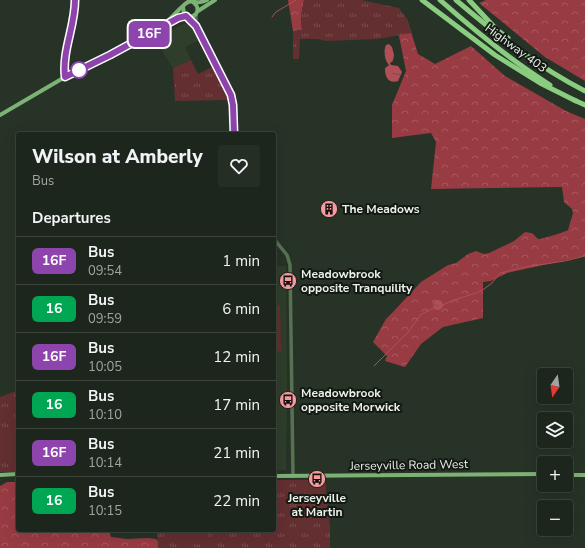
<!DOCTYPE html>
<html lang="en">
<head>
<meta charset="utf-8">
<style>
  body { margin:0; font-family:"Nunito Sans",sans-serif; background:#252e25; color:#f1f3f6; height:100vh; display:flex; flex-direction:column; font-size:15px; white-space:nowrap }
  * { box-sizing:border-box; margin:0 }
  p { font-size:13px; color:#a0a5a3 }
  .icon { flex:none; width:22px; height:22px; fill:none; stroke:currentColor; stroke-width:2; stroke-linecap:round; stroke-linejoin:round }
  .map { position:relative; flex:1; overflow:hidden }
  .panel { position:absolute; left:16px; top:132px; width:260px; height:400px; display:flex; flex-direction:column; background:#1d261c; border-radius:4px; box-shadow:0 4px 16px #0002,0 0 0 1px #3b433b }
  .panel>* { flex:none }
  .badge { padding:0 8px; border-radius:6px; font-size:14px; line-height:26px }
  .needle { width:26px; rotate:193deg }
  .fabs { position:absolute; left:537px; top:368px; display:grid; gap:8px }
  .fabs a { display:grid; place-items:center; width:36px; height:36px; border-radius:4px; background:#1d261c; box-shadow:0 4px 16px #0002,0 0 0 1px #3b433b; font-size:20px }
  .map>.badge { position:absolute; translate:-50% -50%; box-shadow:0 0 0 2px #fff }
  h2 { padding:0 16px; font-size:15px; line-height:36px }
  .round { display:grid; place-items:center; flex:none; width:42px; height:42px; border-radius:4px; background:#252e25 }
  .headline { display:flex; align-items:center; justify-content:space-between; height:68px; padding:0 16px }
  h1 { font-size:19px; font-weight:800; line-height:30px }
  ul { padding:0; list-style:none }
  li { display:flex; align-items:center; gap:12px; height:48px; padding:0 16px; border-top:1px solid #3b433b }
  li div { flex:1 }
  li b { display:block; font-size:15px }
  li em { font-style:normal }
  li .badge { min-width:44px; font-weight:700; text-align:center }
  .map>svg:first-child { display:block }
  .built { fill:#2e3e2b }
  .forest { fill:url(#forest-crowns) }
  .park { fill:url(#park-tufts) }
  .pitch { fill:#632f31 }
  .water { fill:url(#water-ripples) }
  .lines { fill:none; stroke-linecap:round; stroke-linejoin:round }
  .stream { stroke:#b05056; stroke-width:1 }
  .minor { stroke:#577253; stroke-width:3.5 }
  .major { stroke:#7cb375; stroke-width:4 }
  .highway { stroke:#8acd81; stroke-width:5 }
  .line-casing { stroke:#fff; stroke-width:9 }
  .line { stroke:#8e44ad; stroke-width:6 }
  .stop-dot { fill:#fff; stroke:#8e44ad; stroke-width:2 }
  .labels { text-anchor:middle; stroke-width:4; stroke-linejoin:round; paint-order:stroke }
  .street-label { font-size:12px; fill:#eaf1e9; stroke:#141913 }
  .poi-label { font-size:12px; font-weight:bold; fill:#eaf1e9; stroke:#141913; text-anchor:start }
</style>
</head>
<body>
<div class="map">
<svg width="585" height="548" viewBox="0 0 585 548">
  <defs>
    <pattern id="forest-crowns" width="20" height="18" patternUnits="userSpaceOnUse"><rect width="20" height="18" fill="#993b43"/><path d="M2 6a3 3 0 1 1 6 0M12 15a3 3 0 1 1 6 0" fill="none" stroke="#a7585e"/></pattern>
    <pattern id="park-tufts" width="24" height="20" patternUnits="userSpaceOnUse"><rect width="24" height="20" fill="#632f31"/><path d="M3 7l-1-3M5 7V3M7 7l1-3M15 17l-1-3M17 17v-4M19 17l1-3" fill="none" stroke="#7a4e4f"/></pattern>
    <pattern id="water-ripples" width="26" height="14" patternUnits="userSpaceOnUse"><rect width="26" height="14" fill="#b05056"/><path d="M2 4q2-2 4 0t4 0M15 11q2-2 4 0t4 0" fill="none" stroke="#7b4c4e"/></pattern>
  </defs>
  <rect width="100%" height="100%" fill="#273326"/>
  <g class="built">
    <path d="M188,22L200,40L185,47L191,60L173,68L154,39Z"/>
    <path d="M274,266H286L287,386L286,470L274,471Z"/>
  </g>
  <g class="forest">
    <path d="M288,0H304L301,16L302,30L293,31Z"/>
    <path d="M486,0H585V81L545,57L479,3Z"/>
    <path d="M395,16L407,19L418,54L435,64L471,46L505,76L566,111L585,119V256L507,273L491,281L483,282V318L443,327L421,344L405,367L385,361L387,356L373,342L386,319L393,312L421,282L448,265L456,263L468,254L476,251L484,254L489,253L514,241L525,232C525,232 531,233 531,233C535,234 535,238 539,239C542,239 565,232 568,230L573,213L572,209L564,202L562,187L431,189L436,142L431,133L392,138V105L406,71Z"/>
    <path d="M7,482H18V530H109L111,537L127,539L148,538L156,539L164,548H0V486Z"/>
  </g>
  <g class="park">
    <path d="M304,0H361L399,8L407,19L411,33L378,39L326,41L317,39H300L299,59H293V31L302,30L301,16Z"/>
    <path d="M191,60L198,74L212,67L229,100L175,101L173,68Z"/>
    <path d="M13,392H18V472H0V397Z"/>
    <path d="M274,480H325L330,526V548H158L157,530H274Z"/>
  </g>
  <g class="pitch">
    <path d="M323,17H330V28L323,29Z"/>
    <path d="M274,305H280L281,351L274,352Z"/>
    <path d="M10,427L18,428L17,457L14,459L0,457V430Z"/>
    <path d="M181,530H208L209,544L181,545Z"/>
  </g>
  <g class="water">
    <path d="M389,44L392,47L394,55L393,61L390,63L391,65L398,66L402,72L398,81C388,84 385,77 385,68L389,65C385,61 383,51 386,45Z"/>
    <circle cx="438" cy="305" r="5"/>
  </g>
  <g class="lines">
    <g class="stream">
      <path d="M272,17L276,12L296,0"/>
      <path d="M443,305L451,301L476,293L484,289L492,283L500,273L525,267L565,261L585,256"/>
      <path d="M374,366L409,331L420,315L434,308"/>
    </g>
    <g class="minor">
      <path d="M188,17L196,26L232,98L234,134"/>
      <path d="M196,26V14"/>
      <path d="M274,239L287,255L290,265L293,476"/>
    </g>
    <g class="major">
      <path d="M183,7L184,14C193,22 203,10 194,3"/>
      <path d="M198,11L215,0"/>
      <path d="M168,21C171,18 185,3 188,2C194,0 198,5 207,0"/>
      <path d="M0,115L65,77L111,55L178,18L186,16"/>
      <path d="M0,475L18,474"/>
      <path d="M566,475H585"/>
      <path d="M274,476L544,474"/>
    </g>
    <g class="highway">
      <path d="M422,0L495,55L540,83L576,101"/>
      <path d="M440,0C475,31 510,60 550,85"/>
      <path d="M456,0C496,34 538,67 585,91"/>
      <path d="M469,0L497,30L508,38"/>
      <path d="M574,100L585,105"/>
    </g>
  </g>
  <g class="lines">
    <defs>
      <path id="line" d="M75,0C75,27 62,50 65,77L110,55L178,18L186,16L196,26L231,95L233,105L234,134"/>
    </defs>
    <use href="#line" class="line-casing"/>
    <use href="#line" class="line"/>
  </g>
  <defs>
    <symbol id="building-disc" viewBox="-11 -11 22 22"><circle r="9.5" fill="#f59b9d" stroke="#141913"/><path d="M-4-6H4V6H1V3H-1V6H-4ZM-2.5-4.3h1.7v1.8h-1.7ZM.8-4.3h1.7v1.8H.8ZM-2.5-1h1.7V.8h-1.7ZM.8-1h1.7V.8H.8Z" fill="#111"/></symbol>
    <symbol id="bus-disc" viewBox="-11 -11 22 22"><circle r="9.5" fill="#f59b9d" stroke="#141913"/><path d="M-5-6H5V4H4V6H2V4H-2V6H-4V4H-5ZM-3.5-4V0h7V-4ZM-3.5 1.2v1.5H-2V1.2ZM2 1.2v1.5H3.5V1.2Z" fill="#111"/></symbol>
  </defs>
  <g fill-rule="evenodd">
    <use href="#building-disc" x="319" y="199" width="20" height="20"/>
    <use href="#bus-disc" x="278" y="271" width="20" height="20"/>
    <use href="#bus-disc" x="278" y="390" width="20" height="20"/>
    <use href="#bus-disc" x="307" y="469" width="20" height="20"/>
  </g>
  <circle class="stop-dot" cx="79" cy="70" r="8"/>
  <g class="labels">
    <g class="street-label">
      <text transform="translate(516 48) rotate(36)" y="4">Highway 403</text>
      <text transform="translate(409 465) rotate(-1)" y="4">Jerseyville Road West</text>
    </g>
    <g class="poi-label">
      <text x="342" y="213">The Meadows</text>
      <text x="301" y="278">Meadowbrook<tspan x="301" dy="14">opposite Tranquility</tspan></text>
      <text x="301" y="397">Meadowbrook<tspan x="301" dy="14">opposite Morwick</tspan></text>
      <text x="317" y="502" text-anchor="middle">Jerseyville<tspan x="317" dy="14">at Martin</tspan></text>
    </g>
  </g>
</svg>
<div class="fabs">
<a><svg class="needle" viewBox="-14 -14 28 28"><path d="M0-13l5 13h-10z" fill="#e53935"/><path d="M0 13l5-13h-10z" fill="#a0a5a3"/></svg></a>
<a><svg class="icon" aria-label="layers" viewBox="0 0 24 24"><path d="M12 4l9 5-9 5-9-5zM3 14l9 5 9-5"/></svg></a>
<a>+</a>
<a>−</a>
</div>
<b class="badge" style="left:149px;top:34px;background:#8e44ad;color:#fff">16F</b>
<section class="panel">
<div class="headline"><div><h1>Wilson at Amberly</h1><p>Bus</p></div><a class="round"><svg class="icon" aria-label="heart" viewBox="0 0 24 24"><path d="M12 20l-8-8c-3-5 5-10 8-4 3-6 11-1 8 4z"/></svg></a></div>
<h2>Departures</h2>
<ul>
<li><span class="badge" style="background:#8e44ad;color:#fff">16F</span><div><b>Bus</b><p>09:54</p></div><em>1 min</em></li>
<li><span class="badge" style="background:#00a651;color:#fff">16</span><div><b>Bus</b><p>09:59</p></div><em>6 min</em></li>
<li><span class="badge" style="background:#8e44ad;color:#fff">16F</span><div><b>Bus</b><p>10:05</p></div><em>12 min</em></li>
<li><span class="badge" style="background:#00a651;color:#fff">16</span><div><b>Bus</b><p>10:10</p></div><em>17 min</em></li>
<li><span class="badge" style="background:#8e44ad;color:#fff">16F</span><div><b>Bus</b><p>10:14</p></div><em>21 min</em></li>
<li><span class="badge" style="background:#00a651;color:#fff">16</span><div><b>Bus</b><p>10:15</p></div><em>22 min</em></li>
</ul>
</section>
</div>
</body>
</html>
